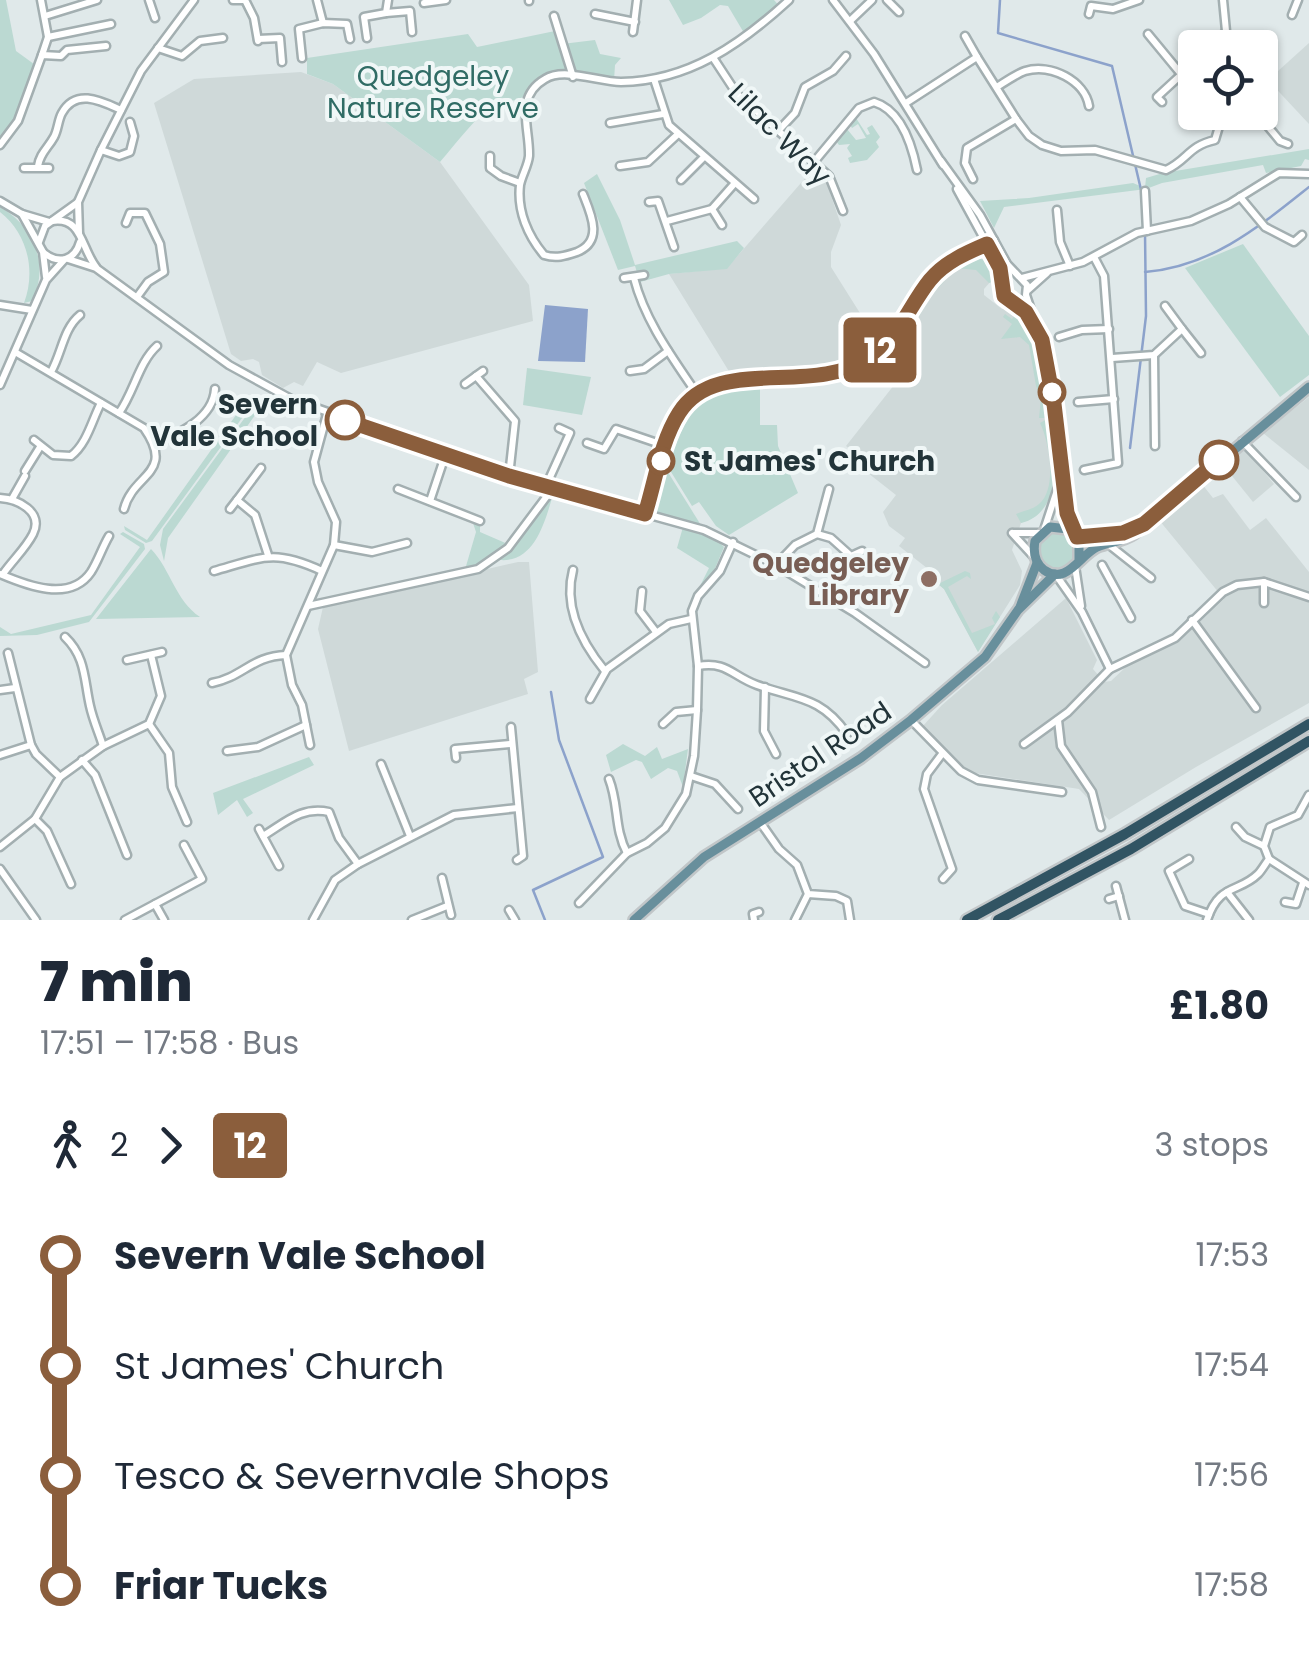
<!DOCTYPE html>
<html lang="en">
<head>
<meta charset="utf-8">
<style>
  body { margin:0; font-family:Poppins,sans-serif; background:#f2f2f3; color:#1f2937; height:100vh; display:flex; flex-direction:column; font-size:38px; white-space:nowrap }
  * { box-sizing:border-box; margin:0 }
  p { font-size:32px; color:#747a83 }
  .icon { flex:none; width:55px; height:55px; fill:none; stroke:currentColor; stroke-width:2; stroke-linecap:round; stroke-linejoin:round }
  .map { position:relative; height:920px; overflow:hidden }
  .drawer { display:flex; flex-direction:column; background:#fff; flex:1 }
  .drawer>* { flex:none }
  .badge { padding:0 20px; border-radius:8px; font-size:35px; line-height:65px }
  .tools { position:absolute; left:1178px; top:30px; display:grid; gap:20px }
  .tools a { display:grid; place-items:center; width:100px; height:100px; border-radius:10px; background:#fff; box-shadow:0 2px 8px #0004; font-size:50px }
  .map>.badge { position:absolute; translate:-50% -50%; box-shadow:0 0 0 5px #fff }
  .legs { display:flex; align-items:center; gap:15px; height:110px; padding:0 40px; font-size:32px }
  .legs p { margin-inline-start:auto }
  .overview { display:flex; align-items:center; justify-content:space-between; height:170px; padding:0 40px }
  h1 { font-size:55px; font-weight:800; line-height:75px }
  ul { padding:0 40px; list-style:none }
  li { display:flex; align-items:center; gap:35px; height:110px; font-size:38px }
  li i { display:grid; place-items:center; width:15px; height:100%; margin:0 12px; background:currentColor }
  li i::after { content:''; width:25px; height:25px; margin:-12px; border:8px solid; border-radius:50%; background:#fff }
  li p { margin-inline-start:auto }
  li:first-child i { background:linear-gradient(#0000 50%,currentColor 0) }
  li:last-child i { background:linear-gradient(currentColor 50%,#0000 0) }
  .map>svg:first-child { display:block }
  .built { fill:#cfd9d9 }
  .green { fill:#bbd9d2 }
  .water { fill:#8ca2cb }
  .lines { fill:none; stroke-linecap:round; stroke-linejoin:round }
  .stream { stroke:#8ca2cb; stroke-width:2.5 }
  .minor-casing { stroke:#a3afb1; stroke-width:11 }
  .major-casing { stroke:#c1c6c8; stroke-width:14 }
  .highway-casing { stroke:#c1c6c8; stroke-width:15 }
  .minor { stroke:#fff; stroke-width:6 }
  .major { stroke:#688f9c; stroke-width:9 }
  .highway { stroke:#315463; stroke-width:10 }
  .line-1-casing { stroke:#fff; stroke-width:22 }
  .line-1 { stroke:#8b5e3c; stroke-width:15 }
  .stop-1-dot { fill:#fff; stroke:#8b5e3c; stroke-width:5 }
  .education-dot { fill:#8d6e63; stroke:#f0f7f7; stroke-width:4 }
  .labels { text-anchor:middle; stroke-width:8; stroke-linejoin:round; paint-order:stroke }
  .park-label { font-size:28px; fill:#306c65; stroke:#f0f7f7 }
  .street-label { font-size:28px; fill:#223439; stroke:#f0f7f7 }
  .stop-label { font-size:28px; font-weight:bold; fill:#223439; stroke:#f0f7f7; text-anchor:end }
  .education-label { font-size:28px; font-weight:bold; fill:#785e54; stroke:#f0f7f7; text-anchor:end }
</style>
</head>
<body>
<div class="map">
<svg width="1309" height="920" viewBox="0 0 1309 920">
  <rect width="100%" height="100%" fill="#e0e9ea"/>
  <g class="built">
    <path d="M1309,43V124L1268,80Z"/>
    <path d="M301,72L333,84L440,162L529,285L533,321L341,373L317,362L303,386L294,382L283,388L262,375L259,362L253,359L241,361L231,354L154,103L194,79Z"/>
    <path d="M814,168L826,181L841,225L831,252V267L870,329L871,343L860,352L821,367L750,369L730,373L669,274L727,268Z"/>
    <path d="M976,257L991,281L984,289V295L1002,309L1010,308L1020,313L1037,346L1054,467L1047,503L1036,516L1021,523L1012,550L1022,571L1020,585L978,652L944,589L938,584L937,576L899,546L905,538L889,526L883,512L896,495L859,466L861,463L848,452L850,449L846,446L898,380L904,384L921,363L920,358L901,342L932,289L959,264Z"/>
    <path d="M1309,397V470L1263,433Z"/>
    <path d="M1245,449L1274,484L1253,502L1224,466Z"/>
    <path d="M1202,484L1213,498L1223,494L1250,530L1266,518L1309,572V703L1196,767L1109,820L1079,789L968,772L922,727L942,705L1066,598L1097,660L1093,669L1104,682L1111,681L1129,664L1177,643L1224,599L1159,520Z"/>
    <path d="M518,562H529L538,672L524,679L528,694L349,751L318,629L323,607Z"/>
  </g>
  <g class="green">
    <path d="M0,0H6L16,51L38,67L18,121L0,145Z"/>
    <path d="M669,0H774L781,8L747,38L728,6L720,5L701,18L683,25Z"/>
    <path d="M555,31L568,72C535,71 541,87 521,98C514,102 504,100 497,104C475,116 457,143 440,162L333,84L307,74V58L468,34L477,47Z"/>
    <path d="M595,40L600,54L621,58L615,65L614,81L573,77L562,44Z"/>
    <path d="M856,118L867,135L870,134L867,128L872,125L880,137L876,142L879,147L867,160L850,163L848,158L852,156L847,148L850,144L839,145L836,141L847,129L856,140L866,138L858,124L852,128L850,125Z"/>
    <path d="M1309,149V160L1305,159L1301,166L1266,173L1263,165L1162,183L1146,189L1004,207L994,228L980,201L1029,198L1133,183L1145,188L1146,178L1163,173Z"/>
    <path d="M597,174L620,220L635,265L737,241L744,248L727,269L669,274L640,282L635,266L618,270L584,183Z"/>
    <path d="M0,207C34,226 50,265 32,301L24,303C36,271 28,234 0,212Z"/>
    <path d="M1243,244L1309,336V375L1280,397L1185,268Z"/>
    <path d="M972,258L989,260L997,280L989,283L976,270L956,268L932,295L907,336L903,339C924,310 934,270 972,258Z"/>
    <path d="M1004,307C1047,316 1040,384 1047,418H1039L1041,398L1036,386L1029,345L1020,337L1001,339L1012,324L1003,317L1005,314L1012,319L1014,316Z"/>
    <path d="M527,368L591,377L582,415L523,405Z"/>
    <path d="M760,387V425H777L778,446L798,493L729,535L716,526L699,502L692,506L668,467C686,413 698,387 760,387Z"/>
    <path d="M251,394L253,403L152,541L146,543L125,530L124,526L147,540Z"/>
    <path d="M270,394L168,538L164,561L160,545L163,529L260,397Z"/>
    <path d="M1047,419C1056,451 1064,513 1021,523L1016,514C1023,511 1034,509 1039,504C1058,488 1049,441 1040,423Z"/>
    <path d="M661,461L704,530L645,514Z"/>
    <path d="M552,491H554C546,518 536,563 500,560L531,525Z"/>
    <path d="M471,517L480,521V532L510,545L495,559L464,573L476,532Z"/>
    <path d="M683,527L715,538L724,547L714,571L698,590L709,568L677,548Z"/>
    <circle cx="1057" cy="550" r="19"/>
    <path d="M123,532L144,544L145,549L89,622L37,635L0,636V627L11,634L91,615L140,547L120,534Z"/>
    <path d="M151,549C171,570 175,600 200,617L96,619Z"/>
    <path d="M965,571L970,573L971,579L967,576L948,587L972,633L995,624L992,618L996,611L1000,617L978,652L944,589L938,584Z"/>
    <path d="M623,744L645,756L657,747L662,759L688,749L683,787L677,771L668,768L651,779L642,762L636,760L611,772L606,755Z"/>
    <path d="M309,757L314,765L243,799L253,813L247,817L237,800L218,815L213,793Z"/>
  </g>
  <path class="water" d="M545,305L588,309L585,362L538,361Z"/>
  <g class="lines">
    <g class="stream">
      <path d="M1000,0L998,33L1112,66L1142,194"/>
      <path d="M1145,272C1211,267 1260,226 1309,187"/>
      <path d="M1130,448L1146,316L1145,232"/>
      <path d="M545,920L533,890L603,857L559,740L551,692"/>
    </g>
    <defs>
      <g id="minor">
        <path d="M41,0L48,37L42,55"/>
        <path d="M149,0L155,18"/>
        <path d="M233,0H245"/>
        <path d="M245,0L254,18L258,41"/>
        <path d="M317,0L323,23"/>
        <path d="M529,0V1"/>
        <path d="M833,0L874,54L943,165"/>
        <path d="M887,0L899,12"/>
        <path d="M424,3L446,0"/>
        <path d="M386,13L410,11L412,32"/>
        <path d="M595,14L635,22"/>
        <path d="M1089,14L1091,6L1113,9L1139,0"/>
        <path d="M1292,15L1298,0"/>
        <path d="M45,16L97,0"/>
        <path d="M554,16L573,77"/>
        <path d="M850,21L872,0"/>
        <path d="M633,32L637,0"/>
        <path d="M1148,34L1181,74"/>
        <path d="M1225,35L1237,48"/>
        <path d="M48,37L111,24"/>
        <path d="M367,38L364,17L386,13L388,0"/>
        <path d="M258,39L280,38L282,62"/>
        <path d="M158,48L182,56L200,41L223,38"/>
        <path d="M1212,48L1226,31L1223,0"/>
        <path d="M1251,48L1266,40"/>
        <path d="M977,57L1016,119L1029,136L1042,145L1061,151L1095,150L1166,170C1188,160 1188,146 1215,140L1220,123L1233,112"/>
        <path d="M302,58L299,29L323,23L347,24L350,39"/>
        <path d="M714,59L737,94L829,176L843,211"/>
        <path d="M654,79L669,125L754,199"/>
        <path d="M997,87C1005,82 1016,74 1025,71C1051,63 1085,81 1089,106"/>
        <path d="M1162,102L1157,97L1195,62"/>
        <path d="M906,103L977,57L965,36"/>
        <path d="M1256,112L1280,141L1288,144"/>
        <path d="M610,123L663,114"/>
        <path d="M779,130L795,113L805,87L833,71L846,56"/>
        <path d="M0,145L18,121L42,55L61,56L67,50L106,46"/>
        <path d="M101,150L119,156L130,152L134,136L130,122"/>
        <path d="M490,156V168L501,176L520,183"/>
        <path d="M941,161L980,215L1007,264L1027,285L1026,295L1041,340L1054,404L1067,513L1073,531"/>
        <path d="M814,162L859,108L874,102C901,110 912,145 917,170"/>
        <path d="M38,166C40,153 48,148 54,137C58,130 58,120 62,113C76,88 101,101 121,110"/>
        <path d="M620,166L648,162L677,135"/>
        <path d="M24,168H49"/>
        <path d="M973,179L965,163L967,148L1016,119"/>
        <path d="M681,180L704,157"/>
        <path d="M957,189L1000,268L1004,296L1021,306L1035,330"/>
        <path d="M1145,191L1147,231"/>
        <path d="M583,194C591,214 604,241 577,252C565,256 556,259 544,255C528,236 517,211 520,185C522,175 528,166 529,156C530,128 514,97 545,79C564,67 599,82 621,82C689,81 741,44 789,0"/>
        <path d="M1240,197L1265,227L1294,242L1302,235"/>
        <path d="M0,201L22,214L49,222"/>
        <path d="M649,202L658,201L674,247"/>
        <path d="M712,209L722,225"/>
        <path d="M1057,210L1060,242L1070,266"/>
        <path d="M22,214L43,252L46,277"/>
        <path d="M52,221C82,216 81,248 96,267"/>
        <path d="M667,221L712,209L735,183"/>
        <path d="M126,223L130,213H145L160,244L164,272L148,282L137,297"/>
        <path d="M79,233L78,202L101,150L141,71L194,0"/>
        <path d="M39,242L45,226L77,203"/>
        <path d="M44,253C59,265 75,260 80,242"/>
        <path d="M68,259L96,268L229,365L291,399L509,476L704,530L776,565L855,613L925,663"/>
        <path d="M624,278L644,275"/>
        <path d="M634,278C645,321 672,357 697,394"/>
        <path d="M1022,278L1083,262L1137,233L1191,221L1229,204L1279,173L1309,174"/>
        <path d="M1028,290L1047,273"/>
        <path d="M0,305L32,310"/>
        <path d="M1182,329L1201,353"/>
        <path d="M1059,337L1082,330L1109,329"/>
        <path d="M15,352L144,428C176,474 133,473 124,509"/>
        <path d="M1154,355L1155,446"/>
        <path d="M1112,358L1154,355L1182,329L1165,306"/>
        <path d="M630,371L644,369L668,351"/>
        <path d="M51,372C62,353 63,329 80,315"/>
        <path d="M476,376L515,421L509,476"/>
        <path d="M465,384L483,371"/>
        <path d="M0,385L46,280L64,260"/>
        <path d="M1078,402L1114,399"/>
        <path d="M119,413C134,392 139,362 157,346"/>
        <path d="M34,440L53,455L71,456C87,444 92,420 101,403"/>
        <path d="M1242,441L1296,497"/>
        <path d="M587,443L604,449L616,429L666,446"/>
        <path d="M154,445C178,434 213,419 215,389"/>
        <path d="M261,468L237,500L255,515L268,555"/>
        <path d="M1084,470L1118,463L1104,276L1094,257"/>
        <path d="M25,471L40,447"/>
        <path d="M546,486L570,433L559,428"/>
        <path d="M398,489L480,521"/>
        <path d="M0,498C18,499 44,512 33,534C26,548 12,561 3,574"/>
        <path d="M12,499L25,476"/>
        <path d="M430,501L446,453"/>
        <path d="M230,509L237,500"/>
        <path d="M645,514C655,482 661,441 679,413C716,354 811,398 870,358C899,338 909,306 930,280C946,259 971,252 994,240"/>
        <path d="M1044,530L1060,481"/>
        <path d="M1012,533L1035,558"/>
        <path d="M1013,533H1041"/>
        <path d="M817,534L831,538L851,556L862,551"/>
        <path d="M1108,544L1151,578"/>
        <path d="M334,545L372,552L407,543"/>
        <path d="M776,565L795,545L817,534L829,489"/>
        <path d="M1102,565L1131,618"/>
        <path d="M1075,566L1081,606"/>
        <path d="M573,570C563,608 582,643 605,671"/>
        <path d="M214,571C263,557 274,549 322,571"/>
        <path d="M0,574C26,585 70,603 91,572C98,561 102,548 109,536"/>
        <path d="M1056,575L1082,612L1110,669"/>
        <path d="M642,591L640,611L656,632"/>
        <path d="M1264,603V582"/>
        <path d="M308,606L478,569L508,548L553,488"/>
        <path d="M1192,620L1256,708"/>
        <path d="M65,637C86,657 84,680 90,706C93,720 99,733 103,746"/>
        <path d="M8,653L31,745L36,754L60,777"/>
        <path d="M127,660L162,652"/>
        <path d="M698,666C727,661 732,676 757,685C796,699 821,696 847,734"/>
        <path d="M212,683C243,677 252,656 286,655"/>
        <path d="M765,687L764,731L776,754"/>
        <path d="M0,690L15,688"/>
        <path d="M590,699L607,669L669,624L691,619"/>
        <path d="M911,720L961,771L978,780L1062,792"/>
        <path d="M1058,720L1061,746L1092,792L1101,827"/>
        <path d="M149,724L169,753L172,787L187,822"/>
        <path d="M663,724L676,712L697,710"/>
        <path d="M511,727L523,856L517,860"/>
        <path d="M1024,744L1068,712L1110,669L1175,638L1223,592L1237,585L1264,582L1309,597"/>
        <path d="M310,745L302,705L292,685L286,655L334,545L336,522L318,482L314,462L327,414"/>
        <path d="M227,751L258,747L306,725"/>
        <path d="M942,754L927,774L924,789L952,869L943,879"/>
        <path d="M0,755L31,745"/>
        <path d="M456,758L455,749L510,744"/>
        <path d="M82,760L95,775L127,855"/>
        <path d="M381,764L410,836"/>
        <path d="M691,776L715,784L738,809"/>
        <path d="M609,779C619,804 614,829 627,853"/>
        <path d="M35,819L47,831L71,884"/>
        <path d="M760,822L779,849L797,865L808,894L836,896L847,901L850,920"/>
        <path d="M1236,827L1245,837L1264,846"/>
        <path d="M259,829L279,866"/>
        <path d="M263,836C286,822 302,806 329,812L339,838L358,864"/>
        <path d="M0,847L35,819L60,777L103,746L149,724L161,696L151,655"/>
        <path d="M1189,859L1169,871L1185,906L1209,914"/>
        <path d="M1269,859L1264,846L1270,827L1298,815L1309,795"/>
        <path d="M0,869L36,920"/>
        <path d="M442,878L451,915"/>
        <path d="M1116,886L1125,920"/>
        <path d="M1227,892L1249,920"/>
        <path d="M1109,899L1119,896"/>
        <path d="M1285,902L1296,904L1303,883"/>
        <path d="M579,903L627,853L647,843L665,828L686,794L694,756L697,710L698,666L692,611L698,596L720,571L733,542"/>
        <path d="M155,904L164,920"/>
        <path d="M509,910L515,920"/>
        <path d="M125,920L202,879L184,845"/>
        <path d="M313,920L335,880L358,864L454,815L518,808"/>
        <path d="M412,920L447,906"/>
        <path d="M754,920L753,914L759,912"/>
        <path d="M795,920L808,894"/>
        <path d="M1207,920C1219,883 1239,893 1258,874C1262,870 1265,864 1269,859L1309,885"/>
      </g>
      <g id="major">
        <path d="M1077,537L1133,529"/>
        <path d="M1079,560V540L1068,529L1050,527L1035,541C1033,552 1034,562 1044,570C1066,586 1079,556 1097,547C1109,542 1122,542 1134,534L1309,387"/>
        <path d="M1020,607L1037,563"/>
        <path d="M634,920L704,857L861,758L911,720L985,657L1018,610L1055,574"/>
      </g>
      <g id="highway">
        <path d="M967,920L1125,834L1309,724"/>
        <path d="M998,920L1131,849L1309,741"/>
      </g>
    </defs>
    <use href="#minor" class="minor-casing"/>
    <use href="#major" class="major-casing"/>
    <use href="#highway" class="highway-casing"/>
    <use href="#minor" class="minor"/>
    <use href="#major" class="major"/>
    <use href="#highway" class="highway"/>
  </g>
  <g class="lines">
    <defs>
      <path id="line-1" d="M345,420L509,476L645,514C655,482 661,441 679,413C716,354 811,397 870,358C899,338 909,306 930,280C945,262 966,253 987,244L1000,268L1004,296L1026,312L1042,340L1054,404L1067,513L1077,537L1123,533L1144,524L1219,460"/>
    </defs>
    <use href="#line-1" class="line-1-casing"/>
    <use href="#line-1" class="line-1"/>
  </g>
  <g class="stop-1-dot">
    <circle cx="1052" cy="392" r="12"/>
    <circle cx="345" cy="420" r="18"/>
    <circle cx="1219" cy="460" r="18"/>
    <circle cx="661" cy="461" r="12"/>
  </g>
  <circle class="education-dot" cx="929" cy="579" r="10"/>
  <g class="labels">
    <g class="park-label">
      <text x="433" y="86">Quedgeley<tspan x="433" dy="32">Nature Reserve</tspan></text>
    </g>
    <g class="street-label">
      <text transform="translate(780 134) rotate(45)" y="10">Lilac Way</text>
      <text transform="translate(820 754) rotate(-34)" y="10">Bristol Road</text>
    </g>
    <g class="stop-label">
      <text x="318" y="414">Severn<tspan x="318" dy="32">Vale School</tspan></text>
      <text x="684" y="471" text-anchor="start">St James' Church</text>
    </g>
    <g class="education-label">
      <text x="909" y="573">Quedgeley<tspan x="909" dy="32">Library</tspan></text>
    </g>
  </g>
</svg>
<div class="tools">
<a><svg class="icon" aria-label="locate" viewBox="0 0 24 24"><circle cx="12" cy="12" r="6"/><path d="M12 2v4M12 18v4M2 12h4M18 12h4"/></svg></a>
</div>
<b class="badge" style="left:880px;top:350px;background:#8b5e3c;color:#fff">12</b>
</div>
<section class="drawer">
<div class="overview"><div><h1>7 min</h1><p>17:51 – 17:58 · Bus</p></div><b>£1.80</b></div>
<div class="legs"><svg class="icon" aria-label="walk" viewBox="0 0 24 24"><circle cx="13" cy="4" r="2"/><path d="M13 8l-2 6 4 7M11 14l-3 7M7 12l3-4h3l4 4"/></svg>2<svg class="icon" aria-label="forward" viewBox="0 0 24 24"><path d="M9 5l7 7-7 7"/></svg><b class="badge" style="background:#8b5e3c;color:#fff">12</b><p>3 stops</p></div>
<ul>
<li><i style="color:#8b5e3c"></i><b>Severn Vale School</b><p>17:53</p></li>
<li><i style="color:#8b5e3c"></i><span>St James' Church</span><p>17:54</p></li>
<li><i style="color:#8b5e3c"></i><span>Tesco &amp; Severnvale Shops</span><p>17:56</p></li>
<li><i style="color:#8b5e3c"></i><b>Friar Tucks</b><p>17:58</p></li>
</ul>
</section>
</body>
</html>
